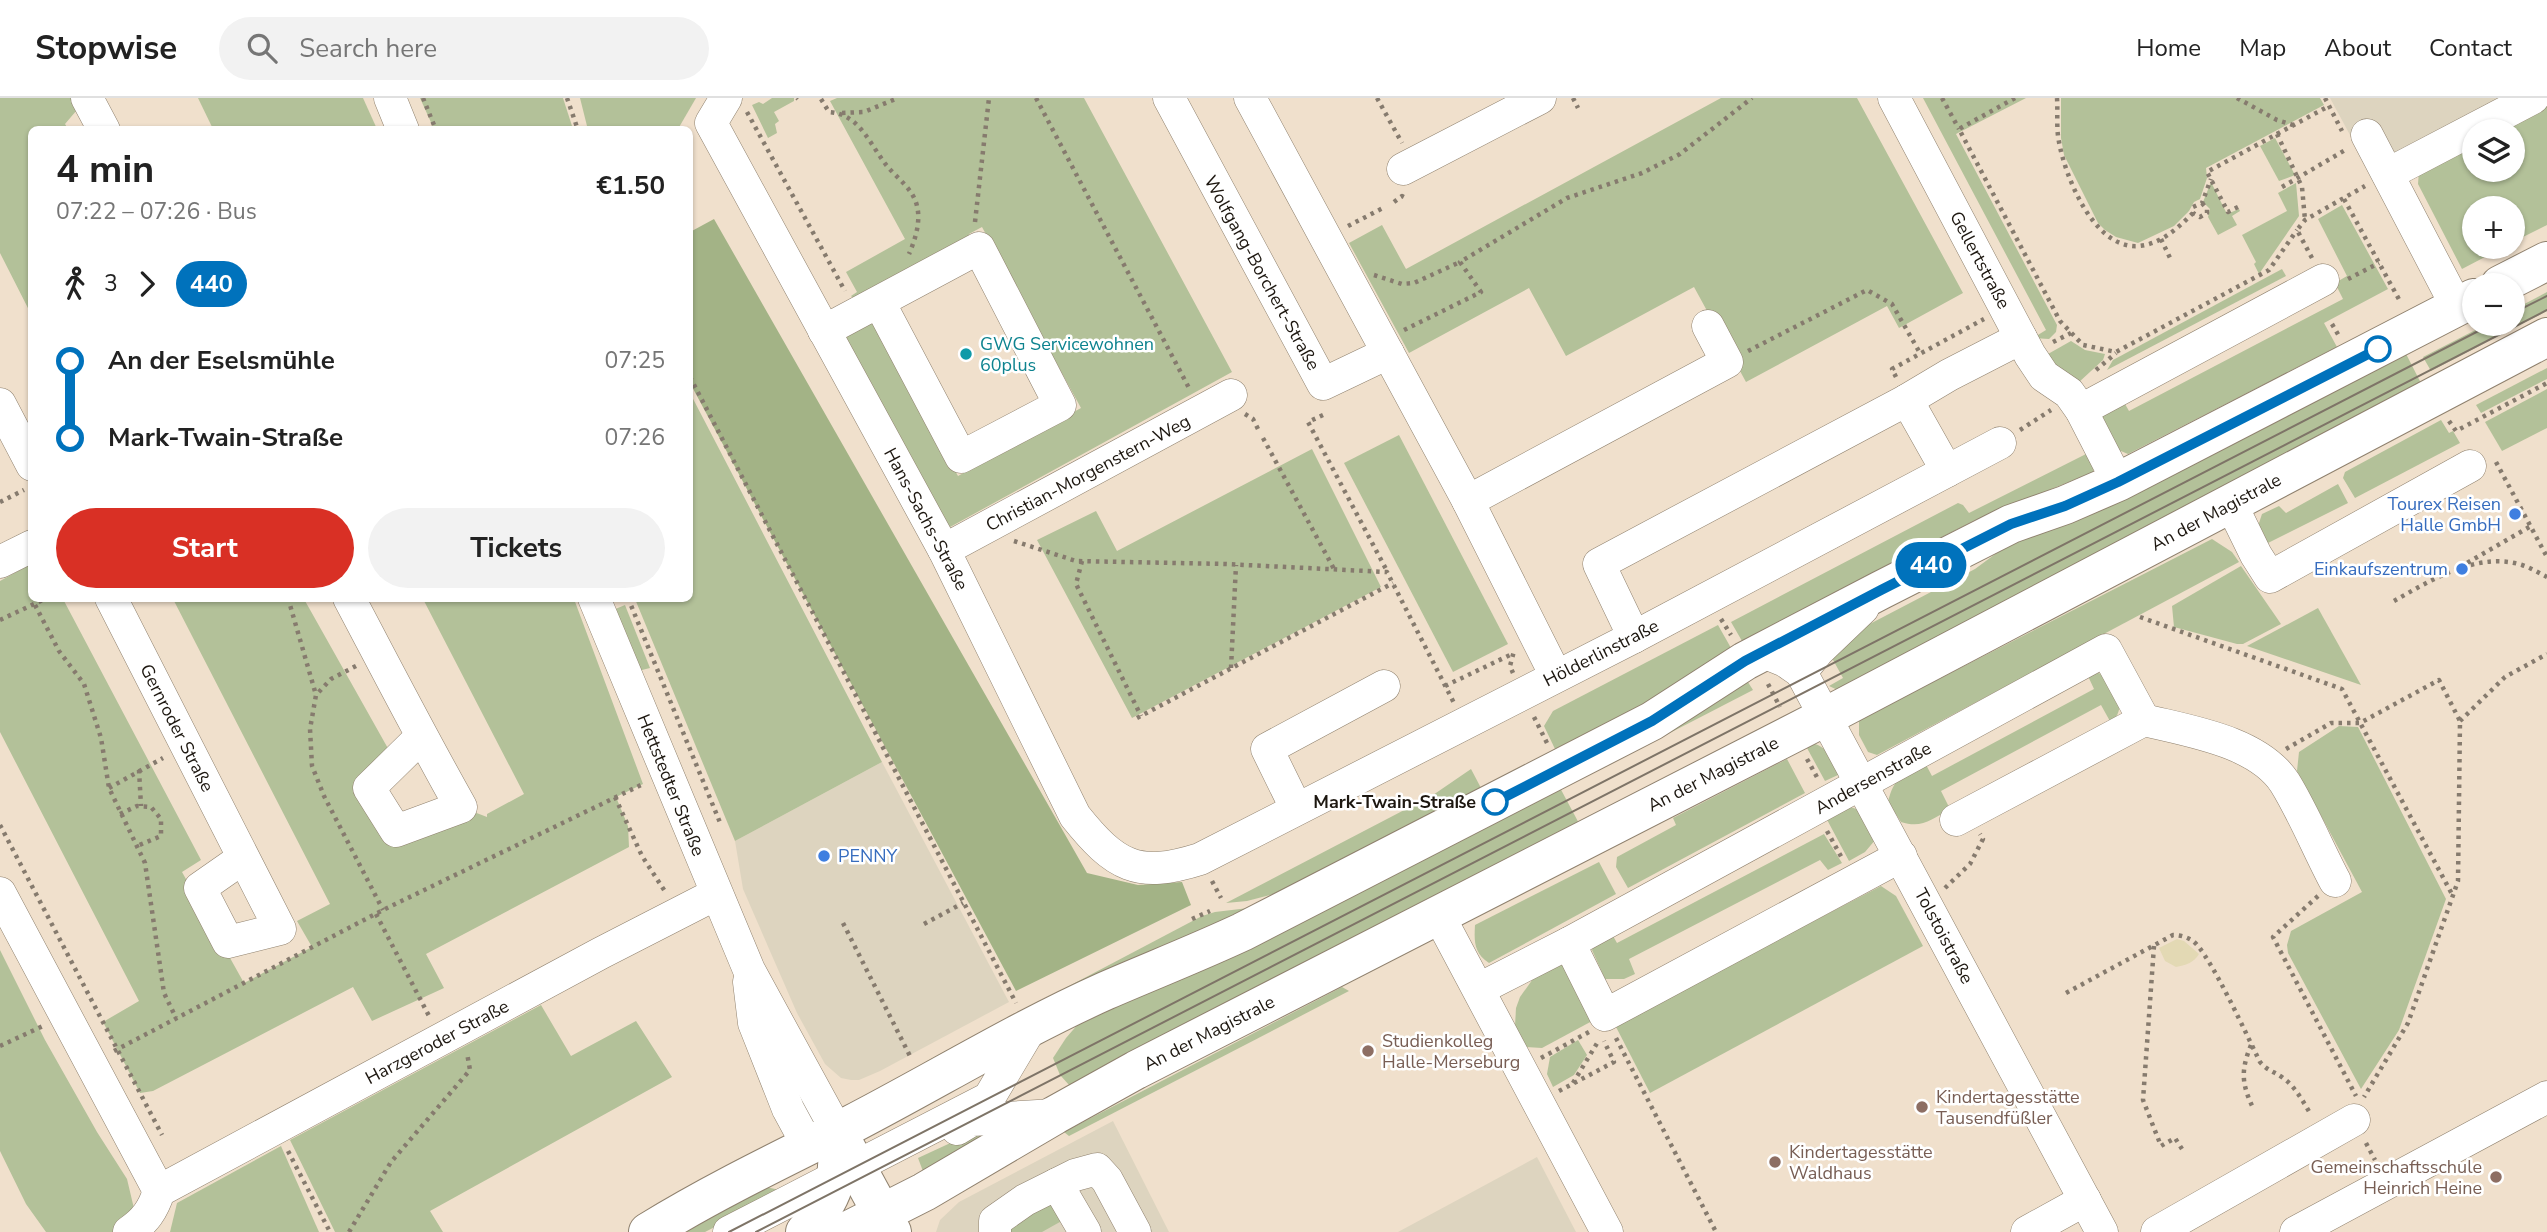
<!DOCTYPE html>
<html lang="en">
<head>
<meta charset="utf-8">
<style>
  body { margin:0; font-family:"Nunito Sans",sans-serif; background:#f2f2f2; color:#222; height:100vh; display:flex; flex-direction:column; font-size:26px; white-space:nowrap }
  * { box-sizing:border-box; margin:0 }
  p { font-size:23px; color:#767676 }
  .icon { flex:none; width:38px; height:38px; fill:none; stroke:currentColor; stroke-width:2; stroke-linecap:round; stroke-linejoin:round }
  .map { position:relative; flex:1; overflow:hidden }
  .drawer { position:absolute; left:28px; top:28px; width:665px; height:476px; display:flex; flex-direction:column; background:#fff; border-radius:10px; box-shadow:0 2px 5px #0004 }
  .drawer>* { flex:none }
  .badge { padding:0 14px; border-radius:23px; font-size:24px; line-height:46px }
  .fabs { position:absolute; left:2462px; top:21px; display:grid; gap:14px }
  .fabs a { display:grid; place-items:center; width:63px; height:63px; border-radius:50%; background:#fff; box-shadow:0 2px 5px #0004; font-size:35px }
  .map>.badge { position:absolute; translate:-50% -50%; box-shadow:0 0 0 4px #fff }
  .legs { display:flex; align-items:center; gap:10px; height:77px; padding:0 28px; font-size:23px }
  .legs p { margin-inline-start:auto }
  .head { display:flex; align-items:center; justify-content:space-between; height:119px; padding:0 28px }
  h1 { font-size:38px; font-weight:700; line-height:52px }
  .primary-button { display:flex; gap:14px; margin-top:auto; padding:14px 28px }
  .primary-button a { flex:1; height:80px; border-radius:42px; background:#d93025; color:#fff; font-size:28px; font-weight:700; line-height:80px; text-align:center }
  .primary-button a+a { background:#f2f2f2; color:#222 }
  ul { padding:0 28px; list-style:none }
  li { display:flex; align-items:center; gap:24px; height:77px; font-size:26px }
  li i { display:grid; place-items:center; width:10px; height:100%; margin:0 9px; background:currentColor }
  li i::after { content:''; width:18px; height:18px; margin:-9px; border:5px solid; border-radius:50%; background:#fff }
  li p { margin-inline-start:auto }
  li:first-child i { background:linear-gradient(#0000 50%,currentColor 0) }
  li:last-child i { background:linear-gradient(currentColor 50%,#0000 0) }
  header { display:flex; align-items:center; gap:42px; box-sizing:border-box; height:98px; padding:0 35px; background:#fff; border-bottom:2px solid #e0e0e0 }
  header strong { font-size:33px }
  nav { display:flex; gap:38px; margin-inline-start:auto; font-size:24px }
  .search { width:490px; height:63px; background:#f2f2f2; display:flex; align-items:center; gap:18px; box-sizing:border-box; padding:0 24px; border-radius:38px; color:#767676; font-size:26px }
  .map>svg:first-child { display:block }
  .commercial { fill:#ddd4bf }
  .green { fill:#b3c199 }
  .forest { fill:#a3b386 }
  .sand { fill:#e3d9b4 }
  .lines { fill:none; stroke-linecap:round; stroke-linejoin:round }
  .minor-casing { stroke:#8f816e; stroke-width:33 }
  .major-casing { stroke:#8f816e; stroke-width:40 }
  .path { stroke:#867b6e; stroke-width:4.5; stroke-dasharray:3.5 5; stroke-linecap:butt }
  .minor { stroke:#fff; stroke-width:32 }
  .major { stroke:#fff; stroke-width:38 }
  .tram { stroke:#7e7467; stroke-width:2 }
  .line-1-casing { stroke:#fff; stroke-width:16 }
  .line-1 { stroke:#0072bc; stroke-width:10 }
  .stop-1-dot { fill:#fff; stroke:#0072bc; stroke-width:3.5 }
  .culture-dot { fill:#0f9aa8; stroke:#fff; stroke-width:2.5 }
  .shop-dot { fill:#3f7fe0; stroke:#fff; stroke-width:2.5 }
  .education-dot { fill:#8d6e63; stroke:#fff; stroke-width:2.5 }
  .labels { text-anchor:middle; stroke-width:5; stroke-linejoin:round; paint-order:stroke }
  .street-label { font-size:18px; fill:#1d1710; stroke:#fff }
  .culture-label { font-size:18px; fill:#0d838f; stroke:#fff; text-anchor:start }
  .shop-label { font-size:18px; fill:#366cbe; stroke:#fff; text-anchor:end }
  .stop-label { font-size:18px; font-weight:bold; fill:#1d1710; stroke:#fff; text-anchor:end }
  .education-label { font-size:18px; fill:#785e54; stroke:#fff; text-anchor:start }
</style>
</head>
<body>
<header>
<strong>Stopwise</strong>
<div class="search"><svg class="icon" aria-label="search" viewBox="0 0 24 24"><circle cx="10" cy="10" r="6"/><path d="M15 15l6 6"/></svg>Search here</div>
<nav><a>Home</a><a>Map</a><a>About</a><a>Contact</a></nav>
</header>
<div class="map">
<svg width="2547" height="1134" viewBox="0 0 2547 1134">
  <rect width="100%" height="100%" fill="#f0e0cc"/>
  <g class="commercial">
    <path d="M2330,0H2513L2370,74Z"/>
    <path d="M882,664L1009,904L880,973L859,982H851L841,980L825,966L797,915L743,791L735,743Z"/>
    <path d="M1113,1023L1169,1134H936L940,1122L959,1104Z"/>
    <path d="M1537,1059L1576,1134H1398Z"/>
  </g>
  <g class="green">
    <path d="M0,0H79L82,6L65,26L68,31L32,32L31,216L0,155Z"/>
    <path d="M198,0H363L377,31H213Z"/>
    <path d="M420,0H563L573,31H434Z"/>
    <path d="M580,0H696L678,31L588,32Z"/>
    <path d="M772,0H794V3L774,14L779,23L775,26L777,35L768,40L752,7L759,4L763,6Z"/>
    <path d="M837,0H1084L1232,274L941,434L835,238L871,219L958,378L1081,310L982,129L969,136L968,148L857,204L851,198L857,194L846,174L905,141L830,3Z"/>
    <path d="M1721,0H1857L1963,195L1899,230L1887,208L1746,284L1694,189L1566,258L1529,190L1409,255L1349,145L1382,127L1406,171Z"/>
    <path d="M1923,0H2026L1956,36L2057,227L2056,234L2049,241L2033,240L2046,232Z"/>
    <path d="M2061,0H2320L2324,7L2206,70L2207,80L2200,101L2194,104L2189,113L2174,128L2138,145L2116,139L2105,132L2098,125L2064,57L2061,40Z"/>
    <path d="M2547,0V127L2513,144V110H2474V149H2504L2462,171L2418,86L2419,73L2474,38V72H2513V33H2483Z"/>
    <path d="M2275,40L2295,77L2279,83L2260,48Z"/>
    <path d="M2211,84L2227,116L2239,111L2240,113L2232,118L2237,127L2218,137L2208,119L2210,111L2203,104Z"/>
    <path d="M2296,85L2299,118L2259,176L2254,166L2256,164L2242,137L2287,113L2278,95Z"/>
    <path d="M2342,107L2388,191L2324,225L2337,249L2128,356L2116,351L2100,319L2121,299L2129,313L2343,201L2335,185L2347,178L2318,121Z"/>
    <path d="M2282,171L2286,178L2107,272L2113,262Z"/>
    <path d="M2547,194V213L2431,273L2423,259L2487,226H2513V212Z"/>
    <path d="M2071,243L2085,252L2105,256L2103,262L2078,285L2045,261L2048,256Z"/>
    <path d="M2403,250L2426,295L1842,594L1829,588L1843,580L1832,560L1864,529L1975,471L2017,440Z"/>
    <path d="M2547,270V281L2481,315L2476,307Z"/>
    <path d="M2547,291V330L2502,353L2485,324Z"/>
    <path d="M690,295L882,664L735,743L635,501L690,500Z"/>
    <path d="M2441,322L2449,335L2453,333L2460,345L2355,400L2343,380L2345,374Z"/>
    <path d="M1399,337L1508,546L1453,574L1344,365Z"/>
    <path d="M1312,351L1381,489L1132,620L1037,442L1096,413L1117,453Z"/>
    <path d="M2090,354L2095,365L2093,374L1973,423L1742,543L1731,524L1958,405L1963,407L1969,415Z"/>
    <path d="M2338,386L2348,405L2264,447L2258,428L2262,416L2279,408L2286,415Z"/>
    <path d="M2212,441L2232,454L2239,464L1877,657L1868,654L1859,637V622Z"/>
    <path d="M31,466L32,500L63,501L201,762L182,774L244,885L312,849L297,823L330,806L173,501H304L390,654L369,690L400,732L461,709L487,719V716L524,696L423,501H574L643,686L616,699L628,728L629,749L426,856L444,890L372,923L353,889L153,993L140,995L103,924L139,903L0,634V483Z"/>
    <path d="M2241,468L2281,526L2243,546H2237L2174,529L2172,508Z"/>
    <path d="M625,507L650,570L638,573L613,512Z"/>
    <path d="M2318,510L2361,587L2247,548Z"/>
    <path d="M1718,527L1731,550L1644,606L1555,651L1544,628L1553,613Z"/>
    <path d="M2099,575C2115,587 2129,608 2111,625L2101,607L1941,693L1950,711C1932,721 1922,731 1901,724L1888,704C1894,679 1903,676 1924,663L1932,678L2094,591L2087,576Z"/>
    <path d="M1746,581L1753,592L1573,685Z"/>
    <path d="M2339,628L2358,629L2446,801L2399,932L2361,991L2288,855L2287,847L2291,833L2362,794L2297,673L2299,654Z"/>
    <path d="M1815,646C1826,649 1838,665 1838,677L1825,683L1807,650Z"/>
    <path d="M1787,661L1805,695L1628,790L1616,769L1617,759L1676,727L1673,720Z"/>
    <path d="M1471,671L1481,690L1274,796L1247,803L1226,805L1433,697Z"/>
    <path d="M1558,686L1582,731L1070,988L1060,977L1053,960L1066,940L1079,925Z"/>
    <path d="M1842,707C1867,712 1867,719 1876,741L1865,754L1849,763L1824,716Z"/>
    <path d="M1824,736L1842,765L1828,772L1820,762L1629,861L1635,876L1624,881H1605L1592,852L1597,838L1609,831L1617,845Z"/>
    <path d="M1599,764L1616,796L1489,865C1474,855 1474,844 1475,827Z"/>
    <path d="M1881,788L1896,798L1923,848L1650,995L1615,927Z"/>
    <path d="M1257,809L915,972L927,963L1202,818L1215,814Z"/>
    <path d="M0,852L45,942L97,1034L127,1081L136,1119L113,1134H46L26,1106L0,1053Z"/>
    <path d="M1559,859L1594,922L1542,950L1526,949L1515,928L1516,910L1520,899L1540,871Z"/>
    <path d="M1342,889L1349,893L1069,1038L1064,1034Z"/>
    <path d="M541,907L571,958L636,923L672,979L430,1113L443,1134H335L290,1042Z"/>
    <path d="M1578,942L1587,957L1574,977L1553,989L1547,976L1550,959Z"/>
    <path d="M1007,1033L924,1076L918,1060L972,1035Z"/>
    <path d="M281,1048L319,1134H170L177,1105Z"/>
    <path d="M766,1089L784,1093L705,1134H677Z"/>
    <path d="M1054,1095L1067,1120L1042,1134H1003Z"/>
  </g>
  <path class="forest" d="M714,121L1087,775L1138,787L1182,784L1191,807L1016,893L690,285V134Z"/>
  <path class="sand" d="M2177,841L2184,843L2199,856C2194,865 2185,867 2176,869L2165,863L2159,850Z"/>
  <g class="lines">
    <defs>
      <g id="minor">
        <path d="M87,0L104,32"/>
        <path d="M390,0L403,32"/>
        <path d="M726,0L711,25L944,452L1075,718C1115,768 1137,781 1200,761L1634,539L2000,345"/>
        <path d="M1169,0L1323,286L1388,255"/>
        <path d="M1250,0L1468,403L1556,578"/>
        <path d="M1894,0L2030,257L2044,278L2069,295L2081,312L2118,384"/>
        <path d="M2367,37L2457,209"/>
        <path d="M1403,71L1540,0"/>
        <path d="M2388,76L2533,0"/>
        <path d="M824,233L979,150L1060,307L961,359L879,204"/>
        <path d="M1907,302L1949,277L2021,240"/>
        <path d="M0,306L32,367"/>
        <path d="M2081,312L2323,182"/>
        <path d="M1468,403L1727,264L1708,228"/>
        <path d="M2231,406L2256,457L2270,479L2470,368"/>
        <path d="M944,452L1231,297"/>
        <path d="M0,464L32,448"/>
        <path d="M111,500L280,831L228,844L200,790L243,760"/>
        <path d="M349,500C386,570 422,640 461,709L396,733L369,690L421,639"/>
        <path d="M594,500L749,872L837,1033"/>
        <path d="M1634,539L1599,466L1907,302L1947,373"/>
        <path d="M1763,554L1785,563L1801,574L2102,1134"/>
        <path d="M1801,574L1818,553L1863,510"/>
        <path d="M1296,710L1267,651L1384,588"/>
        <path d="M1956,722L2144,622C2188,633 2258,643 2285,685C2304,716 2318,751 2335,783"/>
        <path d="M0,795L159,1093"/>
        <path d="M1439,818L1607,1134"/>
        <path d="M1569,845L1605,917L1901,758"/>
        <path d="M749,884L754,925L788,1011L808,1048"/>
        <path d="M1479,891L1569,845L2106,552L2144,622"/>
        <path d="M957,1031L972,1022L1055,1017"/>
        <path d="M1057,1086L1075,1077L1097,1071L1107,1082L1135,1134"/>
        <path d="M129,1134C145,1123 153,1112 159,1093L601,855L716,796"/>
        <path d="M729,1134L989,1000L1030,931"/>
        <path d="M995,1134V1123L1025,1102L1057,1086L1085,1134"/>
        <path d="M2027,1134L2085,1102"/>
        <path d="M2157,1134L2354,1022"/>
        <path d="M2296,1134L2547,999"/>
      </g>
      <g id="major">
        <path d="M2500,187L2547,163"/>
        <path d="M837,1033L892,1134"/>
        <path d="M648,1134C713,1094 782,1061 850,1027C935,983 1018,932 1105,893C1151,873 1197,855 1242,834L1652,623L1745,563L1881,492L2011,426L2065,407L2118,384L2474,200"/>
        <path d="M805,1134C835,1097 840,1082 837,1035"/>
        <path d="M845,1134L924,1094L1055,1017L1136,972L1825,619L2547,239"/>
      </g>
    </defs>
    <use href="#minor" class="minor-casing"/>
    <use href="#major" class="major-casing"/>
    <g class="path">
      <path d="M423,0L436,32"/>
      <path d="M567,0L578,32"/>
      <path d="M797,0L798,1"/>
      <path d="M1036,0L1189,290"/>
      <path d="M1377,0L1402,45"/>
      <path d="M1573,0L1578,10"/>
      <path d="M1942,0L1959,31"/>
      <path d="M2015,0L1959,31L2060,223L2083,247L2116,254L2269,172L2297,132"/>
      <path d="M2057,0C2058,14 2056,30 2059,44C2065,78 2094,152 2139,148C2161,146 2178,130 2193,115"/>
      <path d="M2237,0L2277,22L2293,27"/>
      <path d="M2325,0L2342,33"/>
      <path d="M821,1L829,14C860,16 870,47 887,68C898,81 913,91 917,108C921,124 915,142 909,156"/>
      <path d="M747,14L845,193"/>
      <path d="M842,15L864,14L898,0"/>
      <path d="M2277,36L2329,8"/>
      <path d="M2282,89L2347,51"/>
      <path d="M2344,101L2401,205"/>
      <path d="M1394,104L1402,98L1408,101"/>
      <path d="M2202,105L2207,111V115L2200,119L2193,115V109L2202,105L2211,81"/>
      <path d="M2238,109L2228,114L2207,74L2277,36L2302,89L2305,122"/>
      <path d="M975,124L989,0"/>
      <path d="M1348,128L1385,109"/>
      <path d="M2161,141L2171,162"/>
      <path d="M2312,160L2297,132L2305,122L2365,88"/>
      <path d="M1374,177L1402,186L1414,185L1460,164"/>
      <path d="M2348,181L2379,165"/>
      <path d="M2332,226L2339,238"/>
      <path d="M1404,232L1481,194L1460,164L1567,100L1642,75L1680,56L1752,0"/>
      <path d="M2053,244L2071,235"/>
      <path d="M1748,253L1867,192L1892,206L1920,255"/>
      <path d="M2096,272L2116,255"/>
      <path d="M690,279L1016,905"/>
      <path d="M1896,279L1892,271L1984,221"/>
      <path d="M1245,316L1253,321L1258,331"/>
      <path d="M1323,317L1308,324L1387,473"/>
      <path d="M2449,323L2456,333L2547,285"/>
      <path d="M2020,332L2051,312"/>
      <path d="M1263,340L1334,471"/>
      <path d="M2496,364L2547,459"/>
      <path d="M0,404L24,392"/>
      <path d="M1014,443L1076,463L1225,466L1387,474L1454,605"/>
      <path d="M1082,463L1076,486L1141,618"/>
      <path d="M2460,469L2531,428"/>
      <path d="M288,500L316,597"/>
      <path d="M628,500L721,727"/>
      <path d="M2394,503C2431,482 2478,453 2522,467C2531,470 2539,475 2547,479"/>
      <path d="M35,507L59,553L84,586L101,640L109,690L145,765L164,895L176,920"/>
      <path d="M2140,519L2342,591L2453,798"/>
      <path d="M1721,521L1731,537"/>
      <path d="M0,522L47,500"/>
      <path d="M356,568L331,581L316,597L310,631L312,668L324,698L383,812"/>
      <path d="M1231,570L1236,467"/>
      <path d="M1513,575L1510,568L1514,553"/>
      <path d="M1768,586L1780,609"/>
      <path d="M1445,588L1512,556"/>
      <path d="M1534,619L1547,645"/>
      <path d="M1137,620L1393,485"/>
      <path d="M2460,623L2505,579L2547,556"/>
      <path d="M2286,651L2331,625H2360L2439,582L2460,623L2458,783L2408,925L2364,999"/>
      <path d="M1807,661L1818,681"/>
      <path d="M139,672L141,708"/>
      <path d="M109,690L163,660"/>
      <path d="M615,699L642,758L666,795"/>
      <path d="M120,716L137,708L151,709L161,721V738L137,748"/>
      <path d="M0,727L162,1037"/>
      <path d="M1827,733L1843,762"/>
      <path d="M1212,783L1221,800"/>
      <path d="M1945,790L1970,766L1983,741L1980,736"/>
      <path d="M2318,798L2273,839L2356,998"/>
      <path d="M376,816L429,918"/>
      <path d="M1192,821L1210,813"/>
      <path d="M843,825L911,960"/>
      <path d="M924,826L963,805"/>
      <path d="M2154,848L2143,1002L2161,1048L2175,1040L2182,1051"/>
      <path d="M2066,895L2173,837C2180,837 2187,839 2193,843C2210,856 2248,940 2260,964C2269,974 2274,973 2283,980C2295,988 2304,1005 2311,1017"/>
      <path d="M1616,940L1716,1134"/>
      <path d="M2251,947C2240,974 2242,987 2254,1012"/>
      <path d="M0,948L43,928"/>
      <path d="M114,953L383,812L643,686"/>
      <path d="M1541,960L1589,934"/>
      <path d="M1573,985L1599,942"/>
      <path d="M1559,993L1614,964L1604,943"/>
      <path d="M2366,1045L2375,1062"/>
      <path d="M288,1053L330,1134"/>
      <path d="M349,1134L391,1064L470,972L467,955"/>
    </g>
    <use href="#minor" class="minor"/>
    <use href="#major" class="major"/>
    <g class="tram">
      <path d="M2513,215L2547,198"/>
      <path d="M729,1134L2492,226"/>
      <path d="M756,1134L2547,212"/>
    </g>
  </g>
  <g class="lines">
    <defs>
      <path id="line-1" d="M1495,704L1652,623L1745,563L1881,492L2011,426L2065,408L2118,384L2378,251"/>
    </defs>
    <use href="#line-1" class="line-1-casing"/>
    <use href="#line-1" class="line-1"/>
  </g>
  <g class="stop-1-dot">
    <circle cx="2378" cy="251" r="12"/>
    <circle cx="1495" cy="704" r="12"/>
  </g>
  <circle class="culture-dot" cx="966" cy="256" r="7"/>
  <g class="shop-dot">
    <circle cx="2515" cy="416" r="7"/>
    <circle cx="2462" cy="471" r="7"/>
    <circle cx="824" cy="758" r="7"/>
  </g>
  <g class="education-dot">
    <circle cx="1368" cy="953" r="7"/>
    <circle cx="1922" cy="1009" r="7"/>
    <circle cx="1775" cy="1064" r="7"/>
    <circle cx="2496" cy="1079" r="7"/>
  </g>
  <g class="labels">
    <g class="street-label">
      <text transform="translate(1980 162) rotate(62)" y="6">Gellertstraße</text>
      <text transform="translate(1262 175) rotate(61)" y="6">Wolfgang-Borchert-Straße</text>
      <text transform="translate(1088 375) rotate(-28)" y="6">Christian-Morgenstern-Weg</text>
      <text transform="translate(2216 414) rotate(-28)" y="6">An der Magistrale</text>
      <text transform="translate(926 421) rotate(62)" y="6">Hans-Sachs-Straße</text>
      <text transform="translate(1601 555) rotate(-27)" y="6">Hölderlinstraße</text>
      <text transform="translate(177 630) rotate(63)" y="6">Gernroder Straße</text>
      <text transform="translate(1713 676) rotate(-27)" y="6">An der Magistrale</text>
      <text transform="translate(1873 680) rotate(-29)" y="6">Andersenstraße</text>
      <text transform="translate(671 687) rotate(68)" y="6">Hettstedter Straße</text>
      <text transform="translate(1944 838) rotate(62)" y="6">Tolstoistraße</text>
      <text transform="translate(1209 935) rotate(-27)" y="6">An der Magistrale</text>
      <text transform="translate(437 944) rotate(-28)" y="6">Harzgeroder Straße</text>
    </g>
    <g class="culture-label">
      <text x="980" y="252">GWG Servicewohnen<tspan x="980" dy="21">60plus</tspan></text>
    </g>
    <g class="shop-label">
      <text x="2501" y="412">Tourex Reisen<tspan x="2501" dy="21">Halle GmbH</tspan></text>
      <text x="2448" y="477">Einkaufszentrum</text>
      <text x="838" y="764" text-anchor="start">PENNY</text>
    </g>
    <g class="stop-label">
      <text x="1476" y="710">Mark-Twain-Straße</text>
    </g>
    <g class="education-label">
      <text x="1382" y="949">Studienkolleg<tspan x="1382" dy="21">Halle-Merseburg</tspan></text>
      <text x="1936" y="1005">Kindertagesstätte<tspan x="1936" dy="21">Tausendfüßler</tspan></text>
      <text x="1789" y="1060">Kindertagesstätte<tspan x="1789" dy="21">Waldhaus</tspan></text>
      <text x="2482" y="1075" text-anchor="end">Gemeinschaftsschule<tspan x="2482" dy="21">Heinrich Heine</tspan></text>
    </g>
  </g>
</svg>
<div class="fabs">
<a><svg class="icon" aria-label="layers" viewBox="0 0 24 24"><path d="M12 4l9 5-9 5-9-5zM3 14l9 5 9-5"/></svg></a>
<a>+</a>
<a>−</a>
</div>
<b class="badge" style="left:1931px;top:467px;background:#0072bc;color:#fff">440</b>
<section class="drawer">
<div class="head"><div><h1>4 min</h1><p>07:22 – 07:26 · Bus</p></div><b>€1.50</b></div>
<div class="legs"><svg class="icon" aria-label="walk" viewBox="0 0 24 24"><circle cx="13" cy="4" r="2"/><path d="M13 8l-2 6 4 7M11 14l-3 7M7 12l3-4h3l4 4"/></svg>3<svg class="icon" aria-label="forward" viewBox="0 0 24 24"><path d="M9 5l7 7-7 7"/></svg><b class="badge" style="background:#0072bc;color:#fff">440</b></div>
<ul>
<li><i style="color:#0072bc"></i><b>An der Eselsmühle</b><p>07:25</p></li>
<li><i style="color:#0072bc"></i><b>Mark-Twain-Straße</b><p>07:26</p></li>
</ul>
<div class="primary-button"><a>Start</a><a>Tickets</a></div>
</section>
</div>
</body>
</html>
